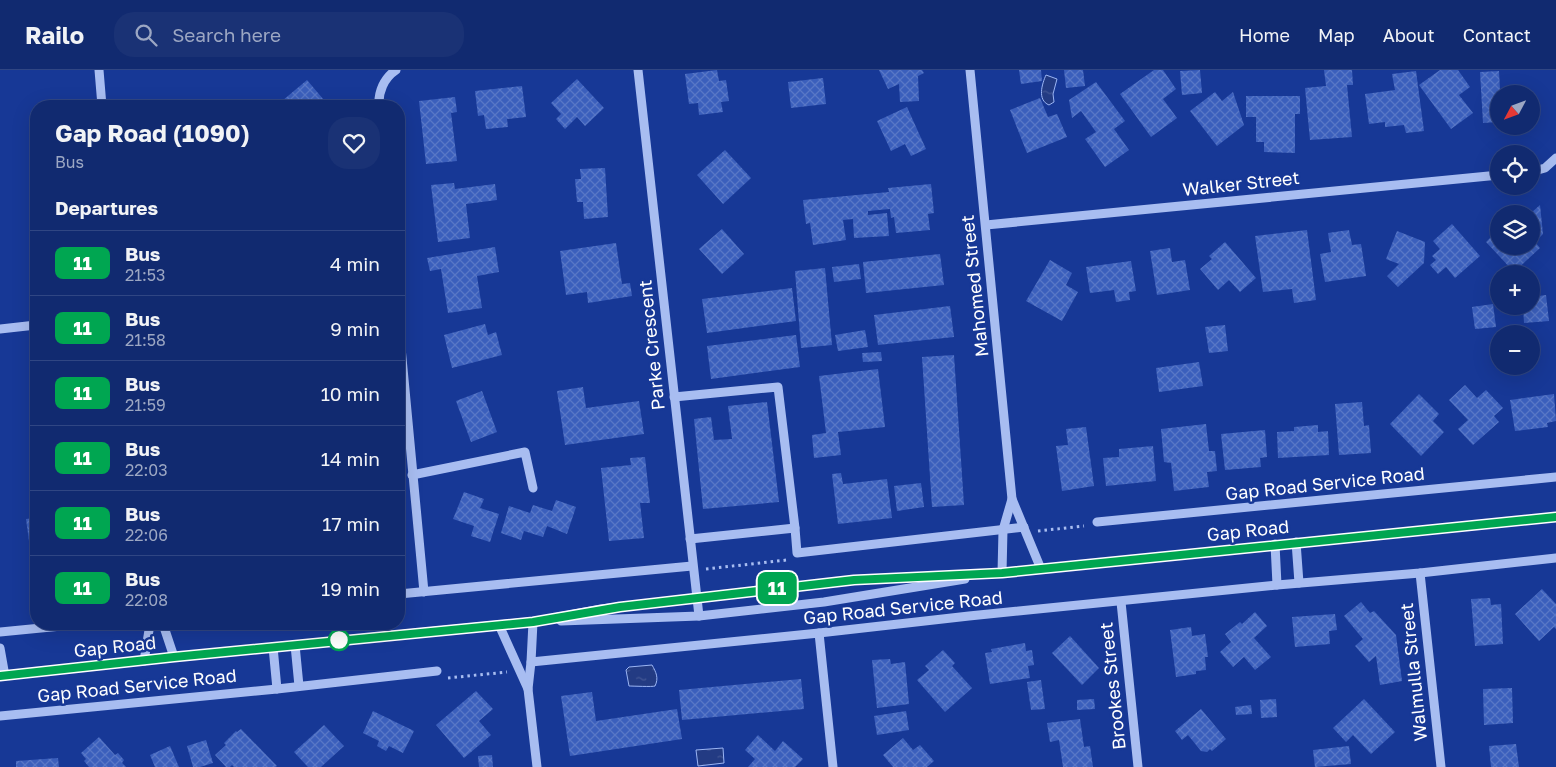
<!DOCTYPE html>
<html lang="en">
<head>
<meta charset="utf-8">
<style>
  body { margin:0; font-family:"Golos Text",sans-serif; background:#1a3275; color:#f1f3f6; height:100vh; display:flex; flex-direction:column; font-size:19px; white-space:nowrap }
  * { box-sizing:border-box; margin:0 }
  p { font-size:16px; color:#9ca7c3 }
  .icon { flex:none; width:28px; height:28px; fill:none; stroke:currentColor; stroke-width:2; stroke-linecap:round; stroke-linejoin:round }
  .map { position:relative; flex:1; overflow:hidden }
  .sheet { position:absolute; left:30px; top:30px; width:375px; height:530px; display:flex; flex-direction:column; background:#112a70; border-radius:20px; box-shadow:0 5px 20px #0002,0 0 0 1px #304683 }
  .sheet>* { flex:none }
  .badge { padding:0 10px; border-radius:8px; font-size:18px; line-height:32px }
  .needle { width:32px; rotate:229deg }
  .controls { position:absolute; left:1490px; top:15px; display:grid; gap:10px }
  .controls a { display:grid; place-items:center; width:50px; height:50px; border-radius:50%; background:#112a70; box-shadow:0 5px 20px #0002,0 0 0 1px #304683; font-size:25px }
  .map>.badge { position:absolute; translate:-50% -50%; box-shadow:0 0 0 2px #fff }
  h2 { padding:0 25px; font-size:19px; line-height:45px }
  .round { display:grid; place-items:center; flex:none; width:52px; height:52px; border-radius:20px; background:#1a3275 }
  .summary { display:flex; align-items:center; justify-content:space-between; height:85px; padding:0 25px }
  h1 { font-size:24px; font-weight:700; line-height:38px }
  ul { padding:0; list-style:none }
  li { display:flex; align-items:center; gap:15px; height:65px; padding:0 25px; border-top:1px solid #304683 }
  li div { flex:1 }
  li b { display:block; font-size:19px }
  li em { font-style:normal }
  li .badge { min-width:55px; font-weight:700; text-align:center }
  header { display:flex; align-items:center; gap:30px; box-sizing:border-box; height:70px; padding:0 25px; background:#112a70; border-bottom:1px solid #304683 }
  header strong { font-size:24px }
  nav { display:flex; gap:28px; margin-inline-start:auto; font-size:18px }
  .search { width:350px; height:45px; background:#1a3275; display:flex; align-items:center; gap:12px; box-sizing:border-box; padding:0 18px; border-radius:20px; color:#9ca7c3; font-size:19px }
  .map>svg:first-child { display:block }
  .water { fill:url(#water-ripples); stroke:#9bb5f4 }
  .building { fill:url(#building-cross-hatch) }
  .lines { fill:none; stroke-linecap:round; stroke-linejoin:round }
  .path { stroke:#a8bdf1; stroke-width:3; stroke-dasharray:2.5 4; stroke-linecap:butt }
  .minor { stroke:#a8bdf1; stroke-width:9 }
  .line-casing { stroke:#fff; stroke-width:11 }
  .line { stroke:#00a651; stroke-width:8 }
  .stop-dot { fill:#fff; stroke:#00a651; stroke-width:2.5 }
  .labels { text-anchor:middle; stroke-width:5; stroke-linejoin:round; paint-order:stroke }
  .street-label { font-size:18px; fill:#fff; stroke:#173896 }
</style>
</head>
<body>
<header>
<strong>Railo</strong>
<div class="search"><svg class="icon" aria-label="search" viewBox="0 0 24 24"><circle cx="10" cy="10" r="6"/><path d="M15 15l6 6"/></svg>Search here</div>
<nav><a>Home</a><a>Map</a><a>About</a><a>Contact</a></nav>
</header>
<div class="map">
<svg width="1556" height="697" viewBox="0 0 1556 697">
  <defs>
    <pattern id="water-ripples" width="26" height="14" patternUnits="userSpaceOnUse" patternTransform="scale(1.25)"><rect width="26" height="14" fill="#233b83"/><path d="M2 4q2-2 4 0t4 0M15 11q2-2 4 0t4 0" fill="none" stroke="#445896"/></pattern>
    <pattern id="building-cross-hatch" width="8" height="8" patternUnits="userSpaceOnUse" patternTransform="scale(1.25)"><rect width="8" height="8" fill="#3b5fbc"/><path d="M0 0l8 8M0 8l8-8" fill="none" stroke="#5877c6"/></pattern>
  </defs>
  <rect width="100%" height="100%" fill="#173896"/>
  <g class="water">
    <path d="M1046,5L1057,9L1053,24L1054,32L1049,35C1037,30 1042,14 1046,5Z"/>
    <path d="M652,595C656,602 659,608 655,616C653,617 632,616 629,616L626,600L629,597Z"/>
    <path d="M723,678L724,693L698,696L696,680Z"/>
  </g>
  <g class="building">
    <path d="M717,0L719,11L726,10L729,31L721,32L723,42L699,45L698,33L689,34L685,4Z"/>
    <path d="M879,0H922L924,3L918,6L919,31L900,32L899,14L888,19Z"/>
    <path d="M1019,0H1041L1042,11L1021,14Z"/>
    <path d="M1064,0H1083L1085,16L1066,18Z"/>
    <path d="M1154,0H1163L1176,19L1163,29L1177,48L1151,67L1120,24Z"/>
    <path d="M1199,0H1200L1202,23L1182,25L1180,1Z"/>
    <path d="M1324,0H1352L1353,15H1347L1352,67L1310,70L1305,18L1326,16Z"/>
    <path d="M1440,0H1458L1470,17L1459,25L1473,43L1451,59L1419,15Z"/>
    <path d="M1416,1L1424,61L1406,63L1404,55L1385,57V52L1369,54L1365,24L1395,20L1392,4Z"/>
    <path d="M1499,1L1500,19L1516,18V24H1499V52L1483,53L1480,2Z"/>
    <path d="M823,8L826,34L791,38L788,12Z"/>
    <path d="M577,9L604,38L585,56L577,47L565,59L556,49L561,44L551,33Z"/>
    <path d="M307,10L329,36H276Z"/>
    <path d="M1096,12L1125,51L1114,59L1129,80L1105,97L1085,69L1096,62L1081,41L1072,48L1069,30Z"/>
    <path d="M522,16L526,47L507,49L508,57L486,59L484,45L478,46L475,21Z"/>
    <path d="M1215,22L1222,31L1233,22L1244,55L1217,76L1190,41Z"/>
    <path d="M1246,26H1300V44H1295V83L1264,82V72H1256V47H1246Z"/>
    <path d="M455,27L457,42L451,43L457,91L426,94L419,31Z"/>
    <path d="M1040,28L1048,47L1057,44L1067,67L1027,83L1010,40Z"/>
    <path d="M907,37L926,79L911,86L905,74L891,81L877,51Z"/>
    <path d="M725,80L751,108L723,134L697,105Z"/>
    <path d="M605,98L608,147L584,149L583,132H577L575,109H581L580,99Z"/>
    <path d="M454,113L455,119L495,114L497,130L466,134L470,168L438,172L431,115Z"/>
    <path d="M931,114L934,143L928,144L930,160L896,163L894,147L891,148L890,139L868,141V145L887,143L889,166L854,168L853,149L843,150L846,170L813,175L810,153L806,154L803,130L889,122L888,118Z"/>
    <path d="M1540,135L1543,164L1535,172L1540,178L1514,202L1486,172L1496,162L1493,158L1499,152V176H1531V143Z"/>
    <path d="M1452,154L1480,186L1455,208L1446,197L1438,204L1430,195L1436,190L1432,186L1440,179L1433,171Z"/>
    <path d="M722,159L744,184L722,204L699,179Z"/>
    <path d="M1307,160L1316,230L1294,233L1292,219L1263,222L1255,166Z"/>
    <path d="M1349,160L1352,175L1361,174L1366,206L1325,212L1320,184L1331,182L1328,163Z"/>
    <path d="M1397,161L1425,172L1424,193L1398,217L1387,206L1399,194L1386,189Z"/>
    <path d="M1225,172L1256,208L1240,222L1229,210L1218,220L1200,199L1212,189L1209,186Z"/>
    <path d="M616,173L622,214L630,213L632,226L588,233L587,222L566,225L560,181Z"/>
    <path d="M495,177L499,202L477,206L482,238L448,243L441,199L430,201L427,188Z"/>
    <path d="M1170,178L1172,192L1185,190L1190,220L1157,225L1150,181Z"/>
    <path d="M940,184L944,215L866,223L863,192Z"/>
    <path d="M1050,190L1072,203L1066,215L1078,222L1062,251L1026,231Z"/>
    <path d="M1131,191L1136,221L1129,222L1130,230L1116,232L1114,220L1090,223L1086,197Z"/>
    <path d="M859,194L861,209L834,212L832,197Z"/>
    <path d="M825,198L832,275L801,278L795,201Z"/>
    <path d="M792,218L796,251L707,263L702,229Z"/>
    <path d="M1546,225L1549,251L1524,253L1523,236H1531V227Z"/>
    <path d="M1493,234L1496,257L1475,259L1472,237Z"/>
    <path d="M950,236L954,267L878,275L874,245Z"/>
    <path d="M485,254L488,265L496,262L502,285L452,298L444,265Z"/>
    <path d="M1225,255L1228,281L1209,283L1205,257Z"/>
    <path d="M865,260L868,277L838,281L835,265Z"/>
    <path d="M796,265L800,297L711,309L707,276Z"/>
    <path d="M881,282L882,291L863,292L862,283Z"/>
    <path d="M954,285L964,435L932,437L922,287Z"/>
    <path d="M1199,292L1203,316L1159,322L1156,298Z"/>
    <path d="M878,299L885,357L838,362L841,385L814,388L812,365L826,363L819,306Z"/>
    <path d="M1465,315L1477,328L1486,320L1503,338L1494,346L1499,352L1473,375L1458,359L1468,350L1449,330Z"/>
    <path d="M583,317L586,338L639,331L644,364L565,375L557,321Z"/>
    <path d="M482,321L497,362L471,372L456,331Z"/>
    <path d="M1419,324L1439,344L1433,351L1444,362L1421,386L1390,354Z"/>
    <path d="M1554,324L1556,351L1547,353L1548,357L1515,361L1510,330Z"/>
    <path d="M767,332L779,432L703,439L694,349L711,347L714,370L732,369L728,336Z"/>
    <path d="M1362,332L1364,356L1369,355L1371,383L1339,385L1335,334Z"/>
    <path d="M1206,354L1209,381H1215L1217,401L1207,402L1209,417L1174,421L1171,393L1164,392L1161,359Z"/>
    <path d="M1318,355V362L1328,361L1329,385L1278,388L1277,362L1294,361V357Z"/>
    <path d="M1086,357L1094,416L1062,421L1056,376L1068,375L1066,359Z"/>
    <path d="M1265,360L1267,387L1260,388L1261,397L1225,400L1221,364Z"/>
    <path d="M1153,376L1156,411L1106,416L1103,388L1119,387V379Z"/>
    <path d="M645,387L650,433H640L644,468L609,471L601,398L631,395L630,388Z"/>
    <path d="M841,403L843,414L887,409L892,448L838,454L832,404Z"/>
    <path d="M921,413L924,437L897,441L894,416Z"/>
    <path d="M464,422L484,429L480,438L499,444L490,472L471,466L474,456L453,449Z"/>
    <path d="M556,430L576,437L567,464L547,456L543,467L524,461L521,470L501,463L509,436L530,443L533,435L552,441Z"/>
    <path d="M36,448V499L33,500L26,449Z"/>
    <path d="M1542,519L1556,534V559L1554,557L1539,571L1515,544Z"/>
    <path d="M1490,528L1491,535L1501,534L1503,574L1475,576L1471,529Z"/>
    <path d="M1361,532L1370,543L1374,541L1396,565L1402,611L1380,615L1376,586L1369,592L1355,576L1363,569L1344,546Z"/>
    <path d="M1255,542L1267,556L1254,568L1271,587L1255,600L1244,587L1233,597L1220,582L1231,572L1225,564L1240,552L1242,554Z"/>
    <path d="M1335,544L1337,560L1329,561L1330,574L1295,577L1292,547Z"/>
    <path d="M1191,557L1192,566L1205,564L1208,587H1205L1206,600L1196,601V604L1176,607L1170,560Z"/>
    <path d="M1070,566L1099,598L1082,615L1052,583Z"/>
    <path d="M1025,573L1026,581L1032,580L1034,595L1028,596L1030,608L990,614L985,583L992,582L991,579Z"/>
    <path d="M943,580L955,593L952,596L972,618L945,642L917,610L929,600L925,596Z"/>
    <path d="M890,589L891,594L905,592L909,634L877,638L872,590Z"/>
    <path d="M801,609L804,639L682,650L679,620Z"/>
    <path d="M1041,610L1045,639L1031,640L1027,612Z"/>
    <path d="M1512,618L1513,653L1484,655L1483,619Z"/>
    <path d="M476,621L493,639L479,651L491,665L464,688L436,655Z"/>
    <path d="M592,622L596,651L677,639L682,669L570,686L561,626Z"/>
    <path d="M1094,629L1095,639L1077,640V630Z"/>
    <path d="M1276,629L1277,647L1261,648L1260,630Z"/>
    <path d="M1364,629L1395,662L1371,684L1353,665L1346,672L1333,658Z"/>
    <path d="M1251,635L1252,644L1236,645L1235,637Z"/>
    <path d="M1201,639L1226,669L1212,681L1210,679L1207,682L1201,681L1188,665L1182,670L1175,661Z"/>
    <path d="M373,641L414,661L403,683L389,676L386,681L377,676L379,671L363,663Z"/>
    <path d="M906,641L909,660L877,665L874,646Z"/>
    <path d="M1080,649L1084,677L1090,676L1093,697H1063L1059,670L1050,672L1047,653Z"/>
    <path d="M324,655L344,676L321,697H308L294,682Z"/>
    <path d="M241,659L277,696L275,697H234L232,695L230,697H226L215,685L226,675L224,673L236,661L237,662Z"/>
    <path d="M758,665L775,681L783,671L803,689L795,697H748L755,689L745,680Z"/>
    <path d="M99,667L115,685L118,683L124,690L122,693L126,697H89L84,691L86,689L81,683Z"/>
    <path d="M903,668L913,680L920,675L934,691L927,697H893L883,685Z"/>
    <path d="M206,670L213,693L200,697H193L187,676Z"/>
    <path d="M1516,674L1519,697H1491L1489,676Z"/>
    <path d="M170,676L179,697H155L150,685Z"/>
    <path d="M1349,676L1351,694L1315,697L1313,680Z"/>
    <path d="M492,685L493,697H479L478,686Z"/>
    <path d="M58,688L59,697H16V691Z"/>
  </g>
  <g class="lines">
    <g class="path">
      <path d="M1038,461L1084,456"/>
      <path d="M706,499L787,490"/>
      <path d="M448,608L507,602"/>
    </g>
    <g class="minor">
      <path d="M99,0L102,36"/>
      <path d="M638,0L699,546"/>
      <path d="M970,0L1012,429L1041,499"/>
      <path d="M379,36C378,22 384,8 396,0"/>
      <path d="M1531,102L1545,98L1556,88"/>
      <path d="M986,155L1499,105"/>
      <path d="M399,256L424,522"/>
      <path d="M0,259L36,255"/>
      <path d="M674,327L778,317L795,458"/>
      <path d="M412,405L525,382L533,418"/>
      <path d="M1097,452L1556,407"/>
      <path d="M690,469L795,458L797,483L1024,457"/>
      <path d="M1296,472L1299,513"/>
      <path d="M1275,474L1277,515"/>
      <path d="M1002,503L1003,460L1012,429"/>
      <path d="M1420,503L1441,697"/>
      <path d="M399,524L692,496"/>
      <path d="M1121,532L1138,697"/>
      <path d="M561,551L699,546L824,532L965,509"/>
      <path d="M533,552L601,539L854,510L1002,503L1556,447"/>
      <path d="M533,552L531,592L528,619L537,697"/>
      <path d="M163,554L174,587"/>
      <path d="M499,555L528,619"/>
      <path d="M0,562L82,554"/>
      <path d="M819,563L833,697"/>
      <path d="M295,575L299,616"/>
      <path d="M273,577L277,619"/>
      <path d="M0,578L5,606"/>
      <path d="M144,591L150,554"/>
      <path d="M531,592L819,563L969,546L1277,515L1420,503L1556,488"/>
      <path d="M0,606L174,587L538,551"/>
      <path d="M0,646L277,619L437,601"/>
    </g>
  </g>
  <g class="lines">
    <defs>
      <path id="line" d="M0,606L174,587L533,552L620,537L854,510L1002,503L1556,447"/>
    </defs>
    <use href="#line" class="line-casing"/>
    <use href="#line" class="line"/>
  </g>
  <circle class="stop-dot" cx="339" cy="570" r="10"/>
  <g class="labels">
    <g class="street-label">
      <text transform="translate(1241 114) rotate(-6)" y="6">Walker Street</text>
      <text transform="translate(975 216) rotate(-96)" y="6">Mahomed Street</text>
      <text transform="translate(652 275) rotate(-96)" y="6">Parke Crescent</text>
      <text transform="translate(1325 414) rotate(-6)" y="6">Gap Road Service Road</text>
      <text transform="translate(1248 461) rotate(-6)" y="6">Gap Road</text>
      <text transform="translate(903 538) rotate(-6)" y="6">Gap Road Service Road</text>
      <text transform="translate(115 577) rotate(-6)" y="6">Gap Road</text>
      <text transform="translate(1414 602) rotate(-96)" y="6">Walmulla Street</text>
      <text transform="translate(137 616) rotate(-6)" y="6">Gap Road Service Road</text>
      <text transform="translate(1113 616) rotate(-96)" y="6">Brookes Street</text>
    </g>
  </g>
</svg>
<div class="controls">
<a><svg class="needle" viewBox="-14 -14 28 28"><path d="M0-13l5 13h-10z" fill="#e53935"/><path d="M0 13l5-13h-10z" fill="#9ca7c3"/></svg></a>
<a><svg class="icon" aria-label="locate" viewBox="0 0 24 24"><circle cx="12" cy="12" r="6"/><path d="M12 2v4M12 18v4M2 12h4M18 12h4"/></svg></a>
<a><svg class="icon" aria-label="layers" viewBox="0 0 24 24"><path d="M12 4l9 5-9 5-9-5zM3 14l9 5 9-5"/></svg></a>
<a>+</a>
<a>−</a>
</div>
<b class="badge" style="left:777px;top:518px;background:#00a651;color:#fff">11</b>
<section class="sheet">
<div class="summary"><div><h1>Gap Road (1090)</h1><p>Bus</p></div><a class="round"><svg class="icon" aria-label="heart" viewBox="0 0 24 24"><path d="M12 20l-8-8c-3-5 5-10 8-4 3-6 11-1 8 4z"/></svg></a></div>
<h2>Departures</h2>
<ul>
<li><span class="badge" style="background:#00a651;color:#fff">11</span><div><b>Bus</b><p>21:53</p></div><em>4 min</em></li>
<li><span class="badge" style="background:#00a651;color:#fff">11</span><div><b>Bus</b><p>21:58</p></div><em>9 min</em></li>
<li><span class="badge" style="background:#00a651;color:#fff">11</span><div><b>Bus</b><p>21:59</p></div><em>10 min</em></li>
<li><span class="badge" style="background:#00a651;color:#fff">11</span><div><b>Bus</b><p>22:03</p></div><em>14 min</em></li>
<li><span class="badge" style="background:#00a651;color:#fff">11</span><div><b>Bus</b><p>22:06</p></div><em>17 min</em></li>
<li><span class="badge" style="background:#00a651;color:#fff">11</span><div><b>Bus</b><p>22:08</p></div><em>19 min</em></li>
</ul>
</section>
</div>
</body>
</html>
